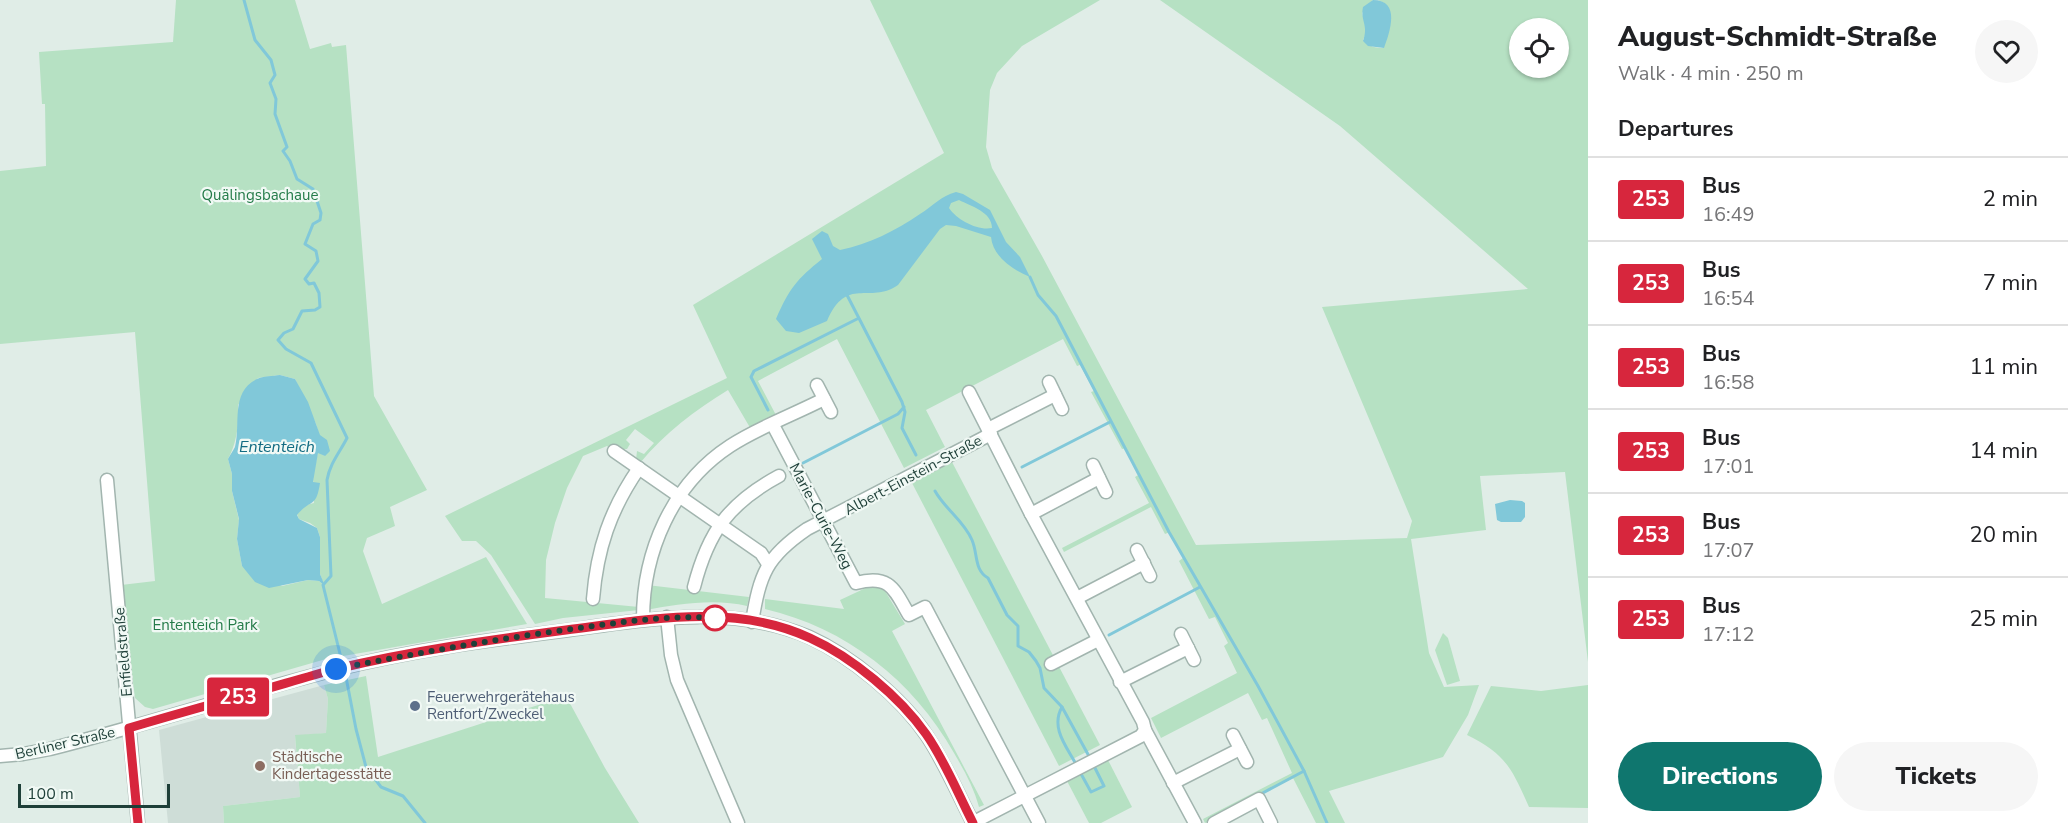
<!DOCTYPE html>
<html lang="en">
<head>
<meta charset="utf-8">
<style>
  body { margin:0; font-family:"Nunito Sans",sans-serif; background:#f6f6f6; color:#202124; height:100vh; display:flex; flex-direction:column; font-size:22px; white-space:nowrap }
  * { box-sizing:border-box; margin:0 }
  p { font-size:20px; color:#757577 }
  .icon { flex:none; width:33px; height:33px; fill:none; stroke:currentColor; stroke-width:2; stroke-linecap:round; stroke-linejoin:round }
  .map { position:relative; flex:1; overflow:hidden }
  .panel { display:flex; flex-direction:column; background:#fff; width:480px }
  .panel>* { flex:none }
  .badge { padding:0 12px; border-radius:4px; font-size:21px; line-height:39px }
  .controls { position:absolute; left:1509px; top:18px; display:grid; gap:12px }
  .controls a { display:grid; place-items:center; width:60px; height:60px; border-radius:50%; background:#fff; box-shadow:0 2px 4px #0004; font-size:30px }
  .scale { position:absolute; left:18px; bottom:15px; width:152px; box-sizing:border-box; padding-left:6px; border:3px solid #1e3f38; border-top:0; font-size:16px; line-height:21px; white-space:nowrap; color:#1e3f38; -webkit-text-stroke:4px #f1f9f5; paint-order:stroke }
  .you { position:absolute; width:30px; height:30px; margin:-15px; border:4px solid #fff; border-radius:50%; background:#1a73e8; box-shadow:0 0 0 9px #1a73e833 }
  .map>.badge { position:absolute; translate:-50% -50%; box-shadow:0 0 0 3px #fff }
  h2 { padding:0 30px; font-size:22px; line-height:54px }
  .round { display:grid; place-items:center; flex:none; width:63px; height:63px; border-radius:32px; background:#f6f6f6 }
  .summary { display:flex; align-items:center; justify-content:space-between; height:102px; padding:0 30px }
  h1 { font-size:28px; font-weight:800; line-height:45px }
  .primary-button { display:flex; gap:12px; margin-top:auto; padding:12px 30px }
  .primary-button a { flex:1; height:69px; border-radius:36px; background:#0f766e; color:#fff; font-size:24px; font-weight:800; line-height:69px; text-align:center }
  .primary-button a+a { background:#f6f6f6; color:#202124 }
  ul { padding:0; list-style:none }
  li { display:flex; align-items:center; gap:18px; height:84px; padding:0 30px; border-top:2px solid #e0e0e0 }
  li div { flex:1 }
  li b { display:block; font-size:22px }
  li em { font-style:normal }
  li .badge { min-width:66px; font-weight:700; text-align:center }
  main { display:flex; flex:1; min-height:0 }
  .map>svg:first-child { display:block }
  .built { fill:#ceddd7 }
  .green { fill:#b6e1c3; fill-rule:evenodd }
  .water { fill:#81c8d9; fill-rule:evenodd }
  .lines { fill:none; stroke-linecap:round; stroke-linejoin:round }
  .stream { stroke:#81c8d9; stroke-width:3 }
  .minor-casing { stroke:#a2b5af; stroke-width:15 }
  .minor { stroke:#fff; stroke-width:12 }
  .line-casing { stroke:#fff; stroke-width:14 }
  .line { stroke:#d7263d; stroke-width:9 }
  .walk { stroke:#1e3f38; stroke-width:6; stroke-dasharray:0 10.8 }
  .stop-dot { fill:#fff; stroke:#d7263d; stroke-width:3 }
  .service-dot { fill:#5c6f8a; stroke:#f1f9f5; stroke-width:2 }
  .education-dot { fill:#8d6e63; stroke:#f1f9f5; stroke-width:2 }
  .labels { text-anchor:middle; stroke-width:4.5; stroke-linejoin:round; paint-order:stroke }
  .park-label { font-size:15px; fill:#247b49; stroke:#f1f9f5 }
  .street-label { font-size:15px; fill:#1e3f38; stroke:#f1f9f5 }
  .service-label { font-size:15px; fill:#4e5e75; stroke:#f1f9f5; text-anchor:start }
  .education-label { font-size:15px; fill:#785e54; stroke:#f1f9f5; text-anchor:start }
  .water-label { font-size:16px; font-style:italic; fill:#126b82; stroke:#f1f9f5 }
</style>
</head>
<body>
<main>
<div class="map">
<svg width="1588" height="823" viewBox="0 0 1588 823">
  <rect width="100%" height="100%" fill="#e0ede7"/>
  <path class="built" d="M324,685L328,699L326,733L295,736L300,797L223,806L224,823H168L159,730Z"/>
  <g class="green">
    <path d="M176,0H295L310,49L331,43L332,47L346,45L374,396L427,490L390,507L395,526L367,538L363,551L382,604L486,557L527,624L326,659L153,709L145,707L135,698L121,585L155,581L135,332L0,344V171L46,166L45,104H42L39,52L173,42ZM280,375L295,379L316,424L325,456L318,452L313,476L314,503L306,505L297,514L299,519L310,523L317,528L320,537V574L324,585L319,581L308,580L282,586L242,566L237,539L239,520L232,491V474L228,459C237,443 239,424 238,405L258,378Z"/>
    <path d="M870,0H1100L1022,46L997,73L990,90L986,147L992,168L1001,184L1042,256L1196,545L1407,538L1412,521L1322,307L1528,289L1340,126L1160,0H1373L1362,13L1367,31L1363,40C1370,47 1375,48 1384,48V3L1378,0H1588V662L1565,472L1480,476L1486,530L1411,539L1429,653L1444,687L1479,685L1468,715L1443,757L1329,791L1345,823H1316L1293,778L1205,823L1203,819L1292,773L1267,718L1262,720L1248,693L1161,738L1151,718L1237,673L1224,646L1228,643L1215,617L1209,619L1179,561L1183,558L1170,532L1165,534L1151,507L1064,552L1062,548L1149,503L1135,477L1140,474L1126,448L1122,449L1091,392L1094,391L1080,365L1077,366L1063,339L926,410L945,447L904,468L837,339L758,381L777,417L752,431L728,390C695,410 665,433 640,463L636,460L637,451L644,454L654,443L635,429L626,440L630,444L627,449H611L607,446L583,456L567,488L555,523L546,560L545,598L639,607V610L563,618L535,624L491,555L476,541H462L445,516L727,378L693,305L944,153ZM1520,28H1558V68H1520Z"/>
    <path d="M952,462L1100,745L1059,766L912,483Z"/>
    <path d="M647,585L749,597L747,606C716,598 676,604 645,610Z"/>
    <path d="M870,586L878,587L885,591L905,624L892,631L984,805L979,807C974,788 964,770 954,753C913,680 846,628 765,609V599L844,609L840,600Z"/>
    <path d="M1443,633L1448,638L1460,681L1447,685L1435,650Z"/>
    <path d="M366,676L378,757L566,696L605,768L639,823H224L223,806L300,797L295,735L326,733L328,699L324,685Z"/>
    <path d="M1588,685V808L1529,807C1512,769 1506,754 1467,735L1491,686L1541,691Z"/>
    <path d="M1108,760L1132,807L1101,823H1089L1067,781Z"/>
  </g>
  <g class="water">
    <path d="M1373,0C1401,0 1390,32 1384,48L1368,46L1363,41C1369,25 1360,21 1363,7Z"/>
    <path d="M956,192L963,194L990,210L1006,242L1020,257L1030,277C1013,270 993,257 991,237L956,226L946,225L940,229L898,285C869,305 847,275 827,321L799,333L786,331L776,319C789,289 797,279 822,259L812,239L822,231L828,234L833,246L840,250C869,244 895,231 920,214C933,206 941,196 956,192ZM959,200C971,206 992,212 992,228C978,231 957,220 949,208L951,203Z"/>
    <path d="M280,375L295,379L308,402L320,435L327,440L330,451L325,456L318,453L313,482L320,483C316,509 311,498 297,515L299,519L317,528L320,537V574L325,586L319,581L308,580L269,588L255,582L242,566L237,539L239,519L232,491V474L228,459C230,455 233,451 235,447C241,424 230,392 257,379C263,376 273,376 280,375Z"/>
    <path d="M1510,500L1522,501L1525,503V517L1521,522H1501L1497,520L1495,504Z"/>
  </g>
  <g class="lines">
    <g class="stream">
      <path d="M244,0L255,40L271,60L275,75L270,83L276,99L275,114L287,147L283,151L290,161L297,179L313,189L321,213L320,220L313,224L305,244L316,251L318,261L305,279L309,284L314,283L319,293L320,307L315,310L302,311L293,329L284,333L278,340L286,349L311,363L347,438C340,452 330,463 327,480L331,576L323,585L343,666"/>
      <path d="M1030,277L1038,295L1056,316L1169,532L1258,686L1304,771L1327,823"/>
      <path d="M847,295L902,402L905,412L902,428L916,455"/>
      <path d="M768,410L751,377L754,371L857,319"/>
      <path d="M803,463L898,414L904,407"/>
      <path d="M1022,467L1110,422"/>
      <path d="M935,491C945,509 964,521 972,540C978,554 974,570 988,578L1007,615L1018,626V646L1029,652L1036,661L1040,668L1044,688L1062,707C1050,728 1067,747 1077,766"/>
      <path d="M1109,635L1200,587"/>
      <path d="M345,672L356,729L366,767L381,787L403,796L425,823"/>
      <path d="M1062,707L1090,758"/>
      <path d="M1080,772L1091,792L1104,786L1093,764"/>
      <path d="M1259,795L1304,771"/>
    </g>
    <defs>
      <g id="minor">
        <path d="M1049,382L1062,409"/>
        <path d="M817,385L831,412"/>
        <path d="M969,392L1031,514L1143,722L1145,730L1141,736L972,823"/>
        <path d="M773,425L856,583C890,574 894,589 909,615L925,607L1039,823"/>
        <path d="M988,429L1055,395"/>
        <path d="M614,451L761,553L768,564"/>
        <path d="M1093,465L1106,492"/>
        <path d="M107,480L138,823"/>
        <path d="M1031,514L1099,478"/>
        <path d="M1137,550L1150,576"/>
        <path d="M694,587C708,532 729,503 779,476"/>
        <path d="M1077,598L1144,563"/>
        <path d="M593,599C597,549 610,510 639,468"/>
        <path d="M667,617L671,655L677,680L738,823"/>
        <path d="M643,619C643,552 672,484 730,446C757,428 795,414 824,399"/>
        <path d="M752,622C760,574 766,557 807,529L991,434"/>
        <path d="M1181,634L1194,660"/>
        <path d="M1051,664L1098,640"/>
        <path d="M1120,682L1188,648"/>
        <path d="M1145,730L1195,823"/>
        <path d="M1233,735L1247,762"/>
        <path d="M0,756L23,754L50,749C145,725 239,694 334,670C411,650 490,640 569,630C648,619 732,604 809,637C851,656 902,698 927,736C945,763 958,794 973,823"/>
        <path d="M1173,783L1240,749"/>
        <path d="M1214,823L1259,799L1271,823"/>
      </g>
    </defs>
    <use href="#minor" class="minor-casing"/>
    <use href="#minor" class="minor"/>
  </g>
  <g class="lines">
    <defs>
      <path id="line" d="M138,823L129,728C169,716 209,705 248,694C277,686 306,677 336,669C411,651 489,640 566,630C646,620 733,602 810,638C852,657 900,697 926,734C945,761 958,794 973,823"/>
    </defs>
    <use href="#line" class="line-casing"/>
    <use href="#line" class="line"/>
    <path class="walk" d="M336,669C417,653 497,639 579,628C624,622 669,615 715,618"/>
  </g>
  <circle class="stop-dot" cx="715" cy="618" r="12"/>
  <circle class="service-dot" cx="415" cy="706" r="6"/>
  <circle class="education-dot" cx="260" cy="766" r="6"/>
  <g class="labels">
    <g class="park-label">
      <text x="260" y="200">Quälingsbachaue</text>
      <text x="205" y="630">Ententeich Park</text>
    </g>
    <g class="street-label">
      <text transform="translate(913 475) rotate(-28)" y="5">Albert-Einstein-Straße</text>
      <text transform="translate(821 516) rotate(62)" y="5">Marie-Curie-Weg</text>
      <text transform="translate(123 652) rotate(-95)" y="5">Enfieldstraße</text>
      <text transform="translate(65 743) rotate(-13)" y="5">Berliner Straße</text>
    </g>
    <g class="service-label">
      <text x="427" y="702">Feuerwehrgerätehaus<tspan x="427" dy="17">Rentfort/Zweckel</tspan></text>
    </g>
    <g class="education-label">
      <text x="272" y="762">Städtische<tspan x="272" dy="17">Kindertagesstätte</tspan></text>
    </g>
    <g class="water-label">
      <text x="277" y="452">Ententeich</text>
    </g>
  </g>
</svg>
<div class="controls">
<a><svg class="icon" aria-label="locate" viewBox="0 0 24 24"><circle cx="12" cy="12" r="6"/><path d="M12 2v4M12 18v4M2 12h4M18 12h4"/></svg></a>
</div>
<div class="scale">100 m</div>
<div class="you" style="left:336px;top:669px"></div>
<b class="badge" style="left:238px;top:697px;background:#d7263d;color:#fff">253</b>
</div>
<section class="panel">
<div class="summary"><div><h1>August-Schmidt-Straße</h1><p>Walk · 4 min · 250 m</p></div><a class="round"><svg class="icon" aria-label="heart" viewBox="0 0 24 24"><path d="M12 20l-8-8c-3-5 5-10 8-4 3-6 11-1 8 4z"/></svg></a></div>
<h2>Departures</h2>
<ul>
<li><span class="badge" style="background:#d7263d;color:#fff">253</span><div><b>Bus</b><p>16:49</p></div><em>2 min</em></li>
<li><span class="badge" style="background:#d7263d;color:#fff">253</span><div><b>Bus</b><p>16:54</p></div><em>7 min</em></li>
<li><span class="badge" style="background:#d7263d;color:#fff">253</span><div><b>Bus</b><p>16:58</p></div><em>11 min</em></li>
<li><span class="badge" style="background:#d7263d;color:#fff">253</span><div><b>Bus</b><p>17:01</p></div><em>14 min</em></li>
<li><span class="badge" style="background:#d7263d;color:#fff">253</span><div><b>Bus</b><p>17:07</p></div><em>20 min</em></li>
<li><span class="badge" style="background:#d7263d;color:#fff">253</span><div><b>Bus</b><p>17:12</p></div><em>25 min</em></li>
</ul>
<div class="primary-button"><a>Directions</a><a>Tickets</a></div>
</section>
</main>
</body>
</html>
